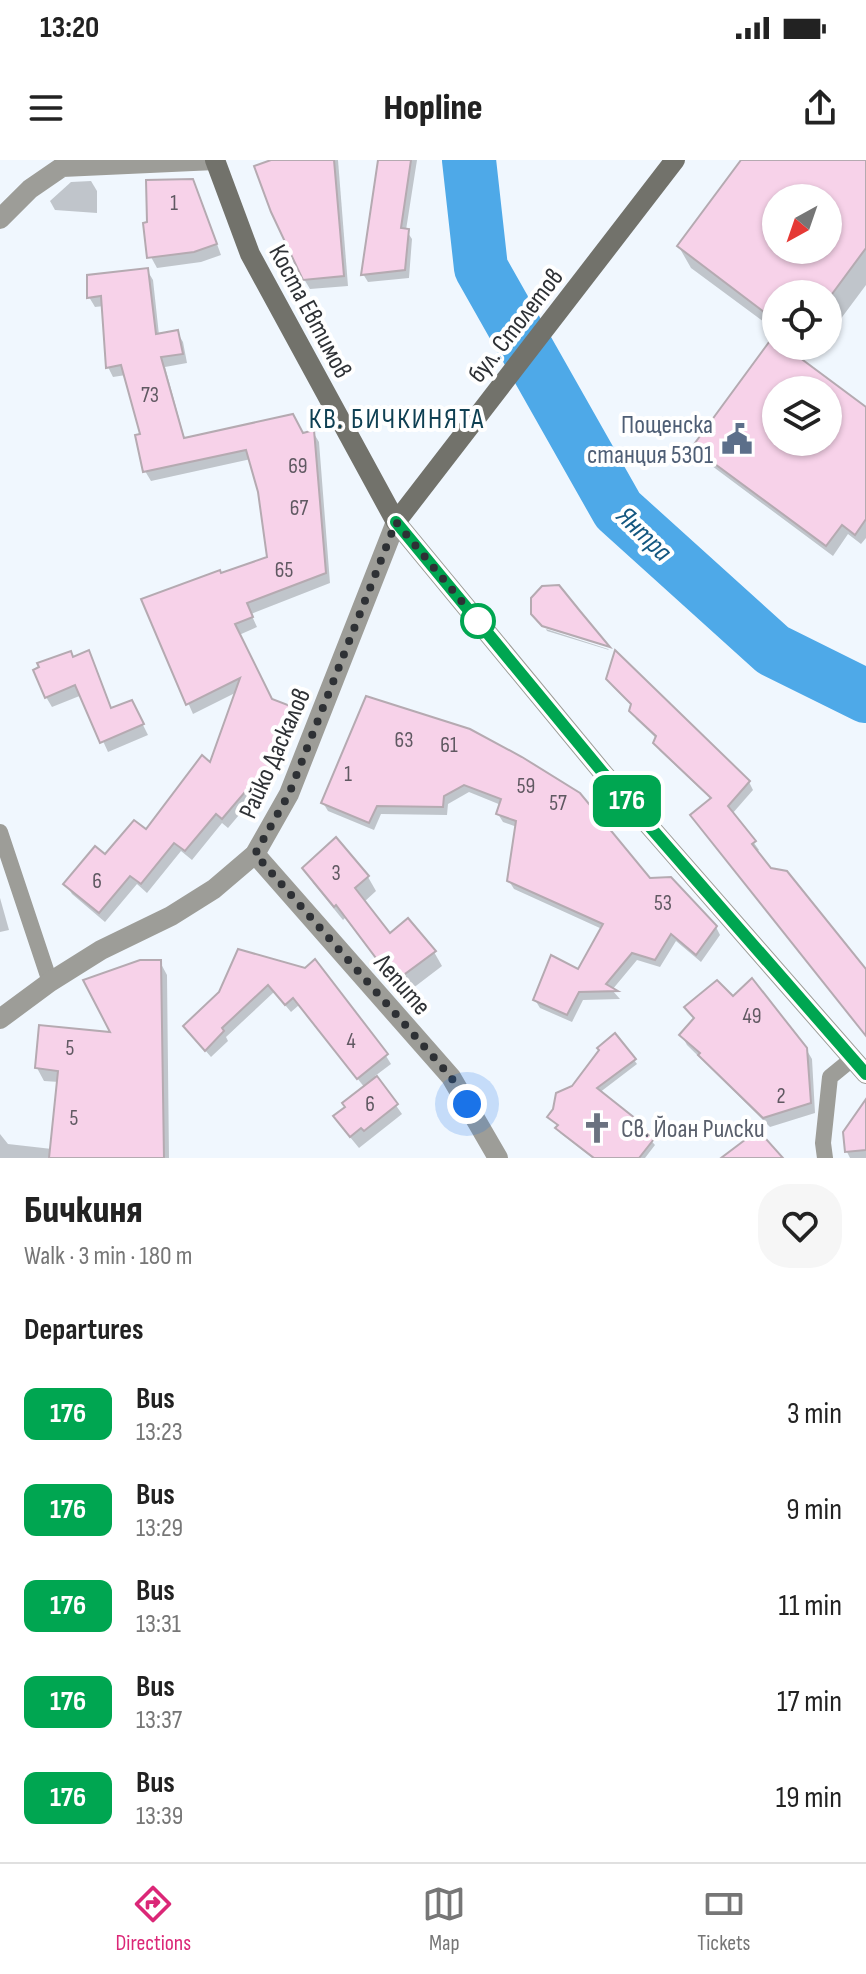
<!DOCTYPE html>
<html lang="en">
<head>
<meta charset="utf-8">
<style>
  body { margin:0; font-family:"Sofia Sans Condensed",sans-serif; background:#f6f6f6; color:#222; height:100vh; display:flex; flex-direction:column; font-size:30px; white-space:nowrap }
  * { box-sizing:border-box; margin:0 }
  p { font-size:26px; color:#767676 }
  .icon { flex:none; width:44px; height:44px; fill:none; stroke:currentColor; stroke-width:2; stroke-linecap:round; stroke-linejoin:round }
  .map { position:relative; height:998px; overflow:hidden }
  .drawer { display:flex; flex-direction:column; background:#fff; flex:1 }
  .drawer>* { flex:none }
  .badge { padding:0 16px; border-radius:12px; font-size:28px; line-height:52px }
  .needle { width:52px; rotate:220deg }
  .tools { position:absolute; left:762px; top:24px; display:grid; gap:16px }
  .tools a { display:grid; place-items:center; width:80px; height:80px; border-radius:50%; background:#fff; box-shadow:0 2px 6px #0004; font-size:40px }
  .you { position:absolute; width:40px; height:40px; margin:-20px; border:6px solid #fff; border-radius:50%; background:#1a73e8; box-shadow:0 0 0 12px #1a73e833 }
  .map>.badge { position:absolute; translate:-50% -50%; box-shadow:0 0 0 4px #fff }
  h2 { padding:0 24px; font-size:30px; line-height:72px }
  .round { display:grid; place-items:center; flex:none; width:84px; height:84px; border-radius:32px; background:#f6f6f6 }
  .headline { display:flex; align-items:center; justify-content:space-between; height:136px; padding:0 24px }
  h1 { font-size:38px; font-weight:800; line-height:60px }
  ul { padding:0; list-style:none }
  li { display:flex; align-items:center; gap:24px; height:96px; padding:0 24px }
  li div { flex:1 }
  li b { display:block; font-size:30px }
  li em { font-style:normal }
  li .badge { min-width:88px; font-weight:700; text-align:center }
  .status { display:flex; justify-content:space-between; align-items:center; height:56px; padding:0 40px; background:#fff; direction:ltr }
  .status svg { height:22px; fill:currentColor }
  header { display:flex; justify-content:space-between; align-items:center; height:104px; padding:0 24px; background:#fff; font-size:36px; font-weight:800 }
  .tab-bar { display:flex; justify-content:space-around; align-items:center; height:112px; border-top:2px solid #e0e0e0; background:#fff; font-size:22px; color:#767676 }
  .tab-bar a { display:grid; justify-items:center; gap:4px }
  .tab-bar .selected { color:#db2777 }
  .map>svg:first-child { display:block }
  .shadow { fill:#0003; fill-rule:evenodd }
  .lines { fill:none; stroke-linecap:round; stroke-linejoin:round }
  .river { stroke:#4ea9e8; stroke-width:54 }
  .building { fill:#f7d2e9; stroke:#b5aab1; stroke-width:2; fill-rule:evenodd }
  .service { stroke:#9d9d98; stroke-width:16 }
  .minor { stroke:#9d9d98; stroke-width:20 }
  .tertiary { stroke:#9d9d98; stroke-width:20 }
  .secondary { stroke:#72726b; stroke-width:20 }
  .line-casing { stroke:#fff; stroke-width:18 }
  .line { stroke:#00a651; stroke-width:12 }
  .walk { stroke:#2e3135; stroke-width:8; stroke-dasharray:0 14.4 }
  .stop-dot { fill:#fff; stroke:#00a651; stroke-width:4 }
  .labels { text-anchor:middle; stroke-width:8; stroke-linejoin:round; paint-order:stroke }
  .number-label { font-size:22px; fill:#605962 }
  .street-label { font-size:26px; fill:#2e3135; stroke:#fff }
  .service-label { font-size:26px; fill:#4e5e75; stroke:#fff; text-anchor:end }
  .worship-label { font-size:26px; fill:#5b616d; stroke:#fff; text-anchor:start }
  .neighbourhood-label { font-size:28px; letter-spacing:2px; fill:#0f4053; stroke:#fff }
  .water-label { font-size:28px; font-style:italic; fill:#135780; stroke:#fff }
</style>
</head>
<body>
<div class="status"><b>13:20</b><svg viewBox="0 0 49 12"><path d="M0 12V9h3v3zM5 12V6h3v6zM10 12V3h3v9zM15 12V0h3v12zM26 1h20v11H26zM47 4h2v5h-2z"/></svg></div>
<header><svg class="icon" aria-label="menu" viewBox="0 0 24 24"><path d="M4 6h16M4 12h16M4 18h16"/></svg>Hopline<svg class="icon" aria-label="share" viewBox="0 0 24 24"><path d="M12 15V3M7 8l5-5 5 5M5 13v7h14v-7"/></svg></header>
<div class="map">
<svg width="866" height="998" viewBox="0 0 866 998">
  <rect width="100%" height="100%" fill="#f0f7fe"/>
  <g class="shadow">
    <path d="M277,0H338L348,126L310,129L304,119Z"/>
    <path d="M380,0H417L406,70L412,79L409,118L368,122L363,114Z"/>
    <path d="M744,0H866V125L828,176V134H776V171L691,108L679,87ZM776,38H828V90H776Z"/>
    <path d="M91,21L97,31V53L55,50L50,41L71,22Z"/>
    <path d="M198,32L221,95L201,102L157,108L151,97Z"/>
    <path d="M147,110L153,120L159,175L177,172L183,182L187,203L165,207L185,280L302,275L313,272L319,282L330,423L251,454L257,467L239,475L272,542L292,549L298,559L272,623L268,621L228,668L222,663L192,700L181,691L147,733L137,724L105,762L72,734L66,724L146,672L211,605L237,532L193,554L143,440L269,398L260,332L251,299L151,321L145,311L143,276L126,215L113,217L108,207L104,146L95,147L89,137Z"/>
    <path d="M776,183V186H780L866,250V378L861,384L848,374L833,396L700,297L694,287ZM776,230H828V282H776Z"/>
    <path d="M796,186H821L812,198Z"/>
    <path d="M546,469L608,489L609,490L547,471Z"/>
    <path d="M88,493L112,550L137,553L148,575L108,592L82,535L52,547L46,537L73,499Z"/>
    <path d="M616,494L749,622L753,630L732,654L754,683L759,690L756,692L866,812V875L712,640L660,591L655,583L657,579L636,559L632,550V546L613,527L608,519Z"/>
    <path d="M367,538L649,720L716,767L720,775L701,802L676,781L660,807L637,800L612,830L620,839L583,840L572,862L540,848L535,840L578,812L602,769L514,729L509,721L517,667L503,662L498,654L501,645L469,632L448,644L447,655L381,654L374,670L328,651L323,643Z"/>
    <path d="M305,708L368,717L376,731L364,742L390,776L434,792L442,806L404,835L345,758L343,760L313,723Z"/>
    <path d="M0,738L9,770L0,772Z"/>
    <path d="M239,791L386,896L391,904L375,916L402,954L359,988L341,966L365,928L299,845L291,852L274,832L226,877L228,881L211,897L185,867L221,833Z"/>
    <path d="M160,802L167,815L169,998H0V974L8,984L52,989L59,922L44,921L37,908L114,874Z"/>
    <path d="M733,839L806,889L812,899L815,953L770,967L687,885L682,876L695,860L687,847Z"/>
    <path d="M634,900L637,904L599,933L640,964L641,970L655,985L645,998H592L560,973L559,967L550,957Z"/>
    <path d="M866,960V998H850L847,992Z"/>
  </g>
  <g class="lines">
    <path class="river" d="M469,0L481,108L618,350L773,490L866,536"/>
  </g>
  <g class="building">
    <path d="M271,0H334L344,116L303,120L271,52L254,6Z"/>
    <path d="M378,0H411L401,68L409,69L405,110L361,115Z"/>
    <path d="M741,0H866V88L832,134H776V161L677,86ZM776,38H828V90H776Z"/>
    <path d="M193,19L217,84L194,92L147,98L143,63L147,62L146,20Z"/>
    <path d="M148,108L156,174L178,170L183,194L161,197L184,278L293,254L303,273L314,270L326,413L247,443L253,457L235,464L272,539L293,547L267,614L262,612L222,659L216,654L185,691L174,683L141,724L130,716L99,753L63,724L95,686L105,694L134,660L146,669L202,595L210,602L240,518L186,545L141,439L220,410L221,413L267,397L258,332L246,290L143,312L135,275L140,274L121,205L106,208L101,136L87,138V115Z"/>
    <path d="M772,178L776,180V186H784L866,247V359L855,375L842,365L826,386L692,287ZM776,230H828V282H776Z"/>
    <path d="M559,425L580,451L610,487L542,466L531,454V438L542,426Z"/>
    <path d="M89,490L111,548L132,540L144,564L100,583L75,525L45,538L33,510L39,507L37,503L71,491L73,497Z"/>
    <path d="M615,490L750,621L728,646L756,681L752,684L771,708L787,711L866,809V876L690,655L711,638L653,583L656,576L629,551L631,544L606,519Z"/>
    <path d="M366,536L470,569L522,597L580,633L650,718L671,717L717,766L696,795L671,774L655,800L632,793L606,824L618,831L579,832L567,855L533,840L551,795L578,809L603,764L507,721L516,661L496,654L501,639L464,625L444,636L443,647L377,646L369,663L321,643Z"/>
    <path d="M336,677L369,716L355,728L390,773L408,758L436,791L394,822L336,745L334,747L302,708Z"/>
    <path d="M238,789L305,808L315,799L388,894L357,919L293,838L285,845L268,825L222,868L224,871L205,891L183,866L219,832Z"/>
    <path d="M140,800H161L164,998H49L58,911L35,908L39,865L110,872L83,820Z"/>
    <path d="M752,818L807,888L811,943L763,958L698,895L700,893L679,875L694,858L684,847L717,820L733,836Z"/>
    <path d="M615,873L636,899L597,928L641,963L639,966L654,979L639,998H594L555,968L558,965L547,957L553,949L556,933L572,926L599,890L597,888Z"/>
    <path d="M377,916L398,944L364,971L361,968L350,977L333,956L345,947L342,943Z"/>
    <path d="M866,939V990L845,992L843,972Z"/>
    <path d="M758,970L783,998H721Z"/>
  </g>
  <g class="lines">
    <g class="service">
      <path d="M0,672L50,822"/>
      <path d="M825,998L823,983L830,917L852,899"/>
    </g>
    <g class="minor">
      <path d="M0,59L30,29L62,7L215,0"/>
      <path d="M255,694L451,917L498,998"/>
      <path d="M0,859L50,822L101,790L171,756L214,729L255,694L289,634L396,362"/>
    </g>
    <path class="tertiary" d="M396,362L603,613L866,914"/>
    <path class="secondary" d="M215,0L250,94L396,362L675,0"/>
  </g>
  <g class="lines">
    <defs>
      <path id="line" d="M396,362L603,613L866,914"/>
    </defs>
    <use href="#line" class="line-casing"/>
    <use href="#line" class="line"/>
    <path class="walk" d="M467,944L451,917L255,694L289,634L396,362L478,461"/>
  </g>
  <defs>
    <symbol id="civic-bare" viewBox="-9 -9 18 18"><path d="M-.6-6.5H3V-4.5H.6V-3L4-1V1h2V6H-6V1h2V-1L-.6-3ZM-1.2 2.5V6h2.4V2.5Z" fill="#5c6f8a" stroke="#fff" stroke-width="2.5" paint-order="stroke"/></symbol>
    <symbol id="church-bare" viewBox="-9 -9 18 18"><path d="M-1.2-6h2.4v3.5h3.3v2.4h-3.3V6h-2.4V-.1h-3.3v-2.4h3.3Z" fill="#6b7280" stroke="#fff" stroke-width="2.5" paint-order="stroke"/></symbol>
  </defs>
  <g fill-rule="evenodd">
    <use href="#civic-bare" x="715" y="257" width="44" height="44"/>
    <use href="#church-bare" x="575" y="946" width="44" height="44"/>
  </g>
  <circle class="stop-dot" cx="478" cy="461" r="16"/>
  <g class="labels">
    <g class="number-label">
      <text x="174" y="50">1</text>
      <text x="150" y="242">73</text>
      <text x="298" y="313">69</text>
      <text x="299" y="355">67</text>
      <text x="284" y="417">65</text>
      <text x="404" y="587">63</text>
      <text x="449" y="592">61</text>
      <text x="348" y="621">1</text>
      <text x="526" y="633">59</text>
      <text x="558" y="650">57</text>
      <text x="336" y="720">3</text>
      <text x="97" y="728">6</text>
      <text x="663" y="750">53</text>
      <text x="752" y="863">49</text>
      <text x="351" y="888">4</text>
      <text x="70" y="895">5</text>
      <text x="781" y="943">2</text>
      <text x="370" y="951">6</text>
      <text x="74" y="965">5</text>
    </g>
    <g class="street-label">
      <text transform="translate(311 151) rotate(62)" y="9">Коста Евтимов</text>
      <text transform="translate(515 165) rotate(-52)" y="9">бул. Столетов</text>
      <text transform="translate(274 593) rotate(-66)" y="9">Райко Даскалов</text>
      <text transform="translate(403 824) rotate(49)" y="9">Лепите</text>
    </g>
    <g class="service-label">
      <text x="713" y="273">Пощенска<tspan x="713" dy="30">станция 5301</tspan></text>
    </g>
    <g class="worship-label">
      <text x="621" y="977">Св. Йоан Рилски</text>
    </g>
    <g class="neighbourhood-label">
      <text x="397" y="268">КВ. БИЧКИНЯТА</text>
    </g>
    <g class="water-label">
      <text transform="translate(645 373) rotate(44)" y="10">Янтра</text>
    </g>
  </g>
</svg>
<div class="tools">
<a><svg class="needle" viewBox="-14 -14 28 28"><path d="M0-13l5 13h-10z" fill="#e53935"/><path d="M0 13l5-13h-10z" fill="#767676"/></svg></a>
<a><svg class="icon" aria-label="locate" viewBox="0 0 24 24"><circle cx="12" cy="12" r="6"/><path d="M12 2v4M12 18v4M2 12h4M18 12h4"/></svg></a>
<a><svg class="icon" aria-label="layers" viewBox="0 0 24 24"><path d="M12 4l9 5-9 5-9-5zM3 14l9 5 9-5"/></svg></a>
</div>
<div class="you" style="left:467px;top:944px"></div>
<b class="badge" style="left:627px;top:641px;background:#00a651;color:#fff">176</b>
</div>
<section class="drawer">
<div class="headline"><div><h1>Бичкиня</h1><p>Walk · 3 min · 180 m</p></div><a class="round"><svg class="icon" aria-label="heart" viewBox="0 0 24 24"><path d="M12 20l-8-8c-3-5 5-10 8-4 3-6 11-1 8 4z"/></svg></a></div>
<h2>Departures</h2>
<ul>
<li><span class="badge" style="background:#00a651;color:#fff">176</span><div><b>Bus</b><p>13:23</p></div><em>3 min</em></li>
<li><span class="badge" style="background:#00a651;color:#fff">176</span><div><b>Bus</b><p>13:29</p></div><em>9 min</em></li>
<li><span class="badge" style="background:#00a651;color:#fff">176</span><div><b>Bus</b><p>13:31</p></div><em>11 min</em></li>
<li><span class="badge" style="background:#00a651;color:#fff">176</span><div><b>Bus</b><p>13:37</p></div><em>17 min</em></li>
<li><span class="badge" style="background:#00a651;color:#fff">176</span><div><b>Bus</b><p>13:39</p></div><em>19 min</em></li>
</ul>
</section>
<nav class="tab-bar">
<a class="selected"><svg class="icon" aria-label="directions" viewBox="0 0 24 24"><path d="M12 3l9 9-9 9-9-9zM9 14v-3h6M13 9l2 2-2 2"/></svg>Directions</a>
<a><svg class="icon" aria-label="map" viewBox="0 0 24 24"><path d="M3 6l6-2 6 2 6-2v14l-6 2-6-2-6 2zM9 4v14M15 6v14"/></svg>Map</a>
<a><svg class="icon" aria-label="tickets" viewBox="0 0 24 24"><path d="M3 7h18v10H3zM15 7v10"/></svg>Tickets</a>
</nav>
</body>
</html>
